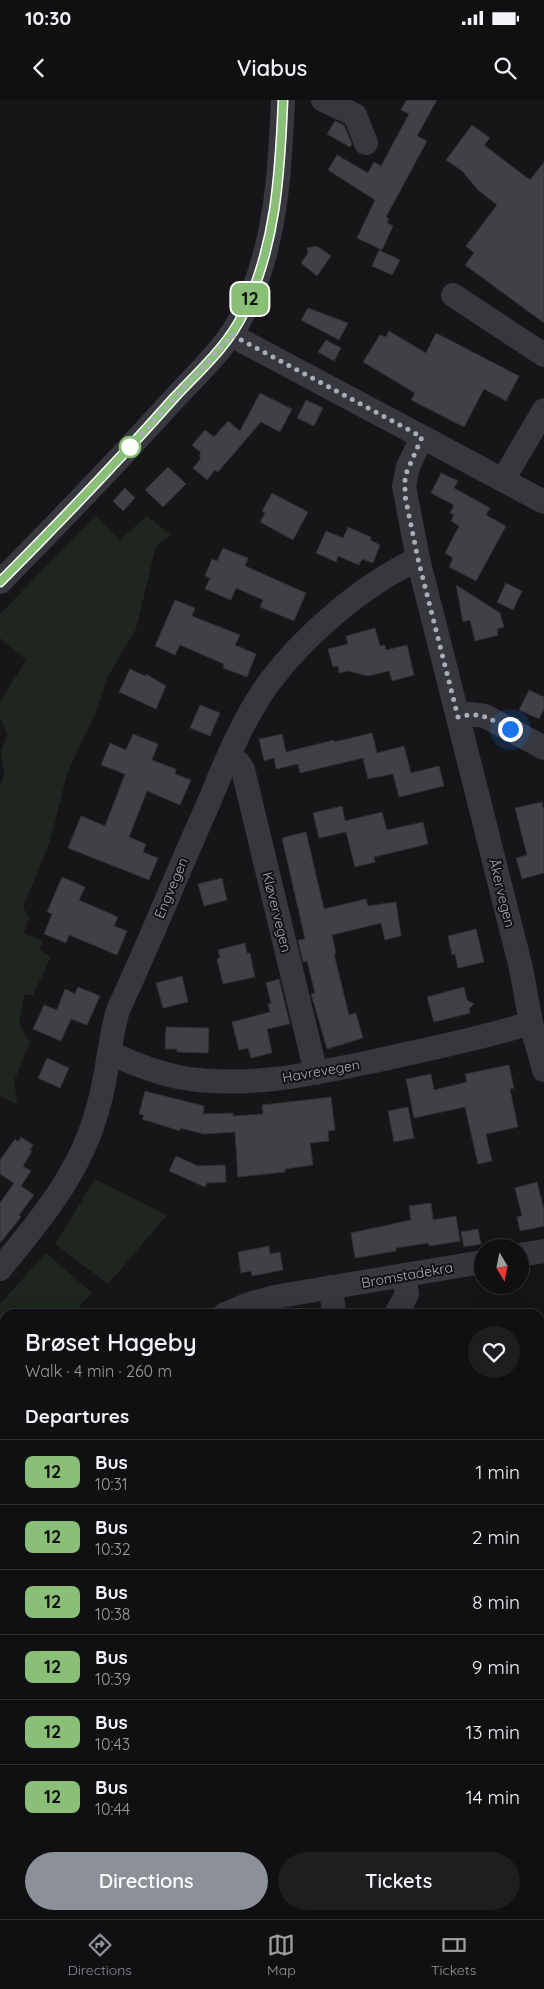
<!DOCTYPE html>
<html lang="en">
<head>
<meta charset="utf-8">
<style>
  body { margin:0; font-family:Quicksand,sans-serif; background:#1e1e20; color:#f1f3f6; height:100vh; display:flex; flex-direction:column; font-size:19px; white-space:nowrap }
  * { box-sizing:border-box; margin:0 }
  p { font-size:16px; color:#9c9d9f }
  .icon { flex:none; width:28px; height:28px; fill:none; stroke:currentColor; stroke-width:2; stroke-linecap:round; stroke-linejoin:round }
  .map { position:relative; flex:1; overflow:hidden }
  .sheet { position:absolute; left:0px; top:1209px; width:545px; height:611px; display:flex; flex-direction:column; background:#101012; border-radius:15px 15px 0 0; box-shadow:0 5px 20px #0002,0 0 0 1px #303032 }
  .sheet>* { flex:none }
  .badge { padding:0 10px; border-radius:8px; font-size:18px; line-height:32px }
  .needle { width:32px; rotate:170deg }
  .controls { position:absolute; left:474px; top:1139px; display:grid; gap:10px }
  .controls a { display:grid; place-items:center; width:55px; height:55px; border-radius:50%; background:#101012; box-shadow:0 5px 20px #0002,0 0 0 1px #303032; font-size:25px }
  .you { position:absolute; width:25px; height:25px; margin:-12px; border:4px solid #fff; border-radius:50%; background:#1a73e8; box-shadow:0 0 0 8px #1a73e833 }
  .map>.badge { position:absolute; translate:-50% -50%; box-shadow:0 0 0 2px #fff }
  h2 { padding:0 25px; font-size:19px; line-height:45px }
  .round { display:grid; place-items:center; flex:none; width:52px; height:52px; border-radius:26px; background:#1e1e20 }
  .headline { display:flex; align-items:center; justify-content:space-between; height:85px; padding:0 25px }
  h1 { font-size:24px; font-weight:600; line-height:38px }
  .primary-button { display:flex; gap:10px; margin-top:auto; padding:10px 25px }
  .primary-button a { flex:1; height:58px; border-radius:30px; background:#8c9099; color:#fff; font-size:20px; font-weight:600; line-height:58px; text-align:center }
  .primary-button a+a { background:#1e1e20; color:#f1f3f6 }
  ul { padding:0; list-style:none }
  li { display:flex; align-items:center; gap:15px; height:65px; padding:0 25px; border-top:1px solid #303032 }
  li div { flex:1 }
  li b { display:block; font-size:19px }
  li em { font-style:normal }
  li .badge { min-width:55px; font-weight:700; text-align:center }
  .status { display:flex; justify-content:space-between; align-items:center; height:35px; padding:0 25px; background:#101012; direction:ltr }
  .status svg { height:14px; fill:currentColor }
  header { display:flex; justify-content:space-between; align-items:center; height:65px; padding:0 25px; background:#101012; font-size:22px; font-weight:600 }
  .dock { display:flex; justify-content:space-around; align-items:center; height:70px; border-top:1px solid #303032; background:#101012; font-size:14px; color:#9c9d9f }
  .dock a { display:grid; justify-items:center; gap:2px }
  .dock .current { color:#8c9099 }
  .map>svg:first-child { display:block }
  .green { fill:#1e261f }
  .building { fill:#404145; stroke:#303034 }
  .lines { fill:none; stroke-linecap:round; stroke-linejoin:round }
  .minor { stroke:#37383d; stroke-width:24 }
  .line-casing { stroke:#fff; stroke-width:11 }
  .line { stroke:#89bf77; stroke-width:8 }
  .walk { stroke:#a8adb8; stroke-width:5; stroke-dasharray:0 9 }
  .stop-dot { fill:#fff; stroke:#89bf77; stroke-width:2.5 }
  .labels { text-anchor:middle; stroke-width:4; stroke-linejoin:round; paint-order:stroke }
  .street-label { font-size:14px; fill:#a8adb8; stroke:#111113 }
</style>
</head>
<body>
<div class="status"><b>10:30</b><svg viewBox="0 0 49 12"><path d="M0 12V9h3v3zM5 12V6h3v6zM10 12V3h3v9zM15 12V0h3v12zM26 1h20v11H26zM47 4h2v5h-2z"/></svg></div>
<header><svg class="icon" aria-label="back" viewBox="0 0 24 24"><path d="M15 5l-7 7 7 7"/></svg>Viabus<svg class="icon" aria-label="search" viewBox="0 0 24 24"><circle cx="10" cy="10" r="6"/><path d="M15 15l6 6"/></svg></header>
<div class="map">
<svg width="544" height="1819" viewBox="0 0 544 1819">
  <rect width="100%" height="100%" fill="#161618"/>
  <g class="green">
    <path d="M95,416L120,440L147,416L171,435L156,446L136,529L108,576L96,612L68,671L50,741L23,807L29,818L24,833L43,841L39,849L51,857L33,895H24L19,924L30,942L14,981L17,1004L0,996V688L4,674L1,652L7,634L0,617V602L26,560L0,538V514Z"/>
    <path d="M95,1079L167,1115L108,1184L55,1144Z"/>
    <path d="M46,1153L92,1193L72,1214H5V1286L0,1291V1204Z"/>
  </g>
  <g class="building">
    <path d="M406,0H437L417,36L427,41L386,117L389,119L387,123L393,126L382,150L357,138L375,100L328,70L337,55L368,73L374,62L381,66L409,14L401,10Z"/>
    <path d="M335,21L344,25L352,44L350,47L327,34Z"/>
    <path d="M472,25L490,38L484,45L530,80L544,62V223L465,165L474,153L466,146L497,105L478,90L462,71L446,60Z"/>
    <path d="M317,146L331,156L317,176L301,163L308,153L307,148Z"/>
    <path d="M379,150L400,160L392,175L372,166Z"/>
    <path d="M308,208L348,223L339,240L301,220Z"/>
    <path d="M389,231L426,253L436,233L519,276L506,301L484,289L464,327L411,300L415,293L363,262L380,235L386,237Z"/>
    <path d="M326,240L341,248L334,261L318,252Z"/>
    <path d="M260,293L292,309L280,332L261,322L218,372L215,370L207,380L193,368L201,358L199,356L201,353L192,345L205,330L214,337L228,321L240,331Z"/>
    <path d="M306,300L323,308L314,326L297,318Z"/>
    <path d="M168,367L186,384L163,407L145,390Z"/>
    <path d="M441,373L458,381L454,388L490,408L486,415L506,426L476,481L449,467L453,458L445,453L459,426L451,421L454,415L450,413L454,405L431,393Z"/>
    <path d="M125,388L135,398L123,411L113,401Z"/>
    <path d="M272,393L308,412L293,440L260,422L265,413L262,411Z"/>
    <path d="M348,427L371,437L370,440L380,445L373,463L362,459L359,465L338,456L336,462L316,453L326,431L343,438Z"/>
    <path d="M223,448L248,458L245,466L306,493L294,521L260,507L263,500L236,488L231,500L205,489L210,478L205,476L212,459L217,461Z"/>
    <path d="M506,483L522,491L513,510L497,502Z"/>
    <path d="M456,485L500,513L504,527L497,529L498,535L475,541L470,520L463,522Z"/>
    <path d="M175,500L195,508L192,516L240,535L235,545L256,554L247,577L223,568L224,564L180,545L175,555L155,546Z"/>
    <path d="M375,528L380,546L385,545L386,550L407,545L414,575L392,581L389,571L368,576L348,571L339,573L338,566L333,567L328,549L348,544L346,536Z"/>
    <path d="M130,569L145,576L146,574L166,586L156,609L119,592Z"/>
    <path d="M529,590L544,597V609L539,619L519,610Z"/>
    <path d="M200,605L220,613L210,636L190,628Z"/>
    <path d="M372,633L377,653L404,646L411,673L439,666L444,686L399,697L393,674L368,679L363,658L300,673L298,664L276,669L274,658L264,661L259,639L282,634L286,652L334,640V642Z"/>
    <path d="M133,634L158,644L152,660L176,669L175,674L191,680L180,705L147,691L129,737L146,744L143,752L158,758L149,780L68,748L81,716L105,726L125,674L101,665L110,643L126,650Z"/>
    <path d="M542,702L544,711V773L522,779L516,758L527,755L515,708Z"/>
    <path d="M342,706L345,721L382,712L387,730L423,722L428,744L374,757L375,762L355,767L346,732L319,738L313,713Z"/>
    <path d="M306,732L324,809L366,799L368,806L396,802L401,836L385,840L381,823L332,835L336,854H334L349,915L356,913L363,938L327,949L311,894L315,893L307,861L303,862L298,840L305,839L282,738Z"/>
    <path d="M62,777L85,787L79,800L118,817L114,826L127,831L117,855L69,835L66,843L44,834L52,814L47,812Z"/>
    <path d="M222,778L227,800L204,806L198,784Z"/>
    <path d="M476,829L484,862L458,868L455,854L452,855L448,836Z"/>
    <path d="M245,843L247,853H250L255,877L223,884L217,859L220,858L218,850Z"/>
    <path d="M182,876L188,902L163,908L156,883Z"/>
    <path d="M279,879L290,924L267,929L272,953L251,958L248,948L239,950L232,922L270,912L268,904L271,903L266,883Z"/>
    <path d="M78,887L100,896L87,925L71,919L61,941L33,929L44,905L57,910L65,889L75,894Z"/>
    <path d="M464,887L467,900L474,904L469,909L470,913L434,922L427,897Z"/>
    <path d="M166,927L209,928L208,953L177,952V949H165Z"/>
    <path d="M47,958L69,968L60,988L38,978Z"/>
    <path d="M509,965L514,988L510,989L518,1027L486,1034L492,1061L478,1064L465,1007L414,1018L406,979L431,974L434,990L467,982L465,974Z"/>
    <path d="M145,991L204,1006L203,1014L233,1013V1016L263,1014L262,1005L331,997L335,1030L328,1031L329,1041L310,1043L313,1065L285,1069V1072L238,1077L235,1032L204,1034L180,1028V1031L142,1019L144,1015L139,1014Z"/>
    <path d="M408,1007L414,1038L394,1042L388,1011Z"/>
    <path d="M21,1037L33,1045L30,1050L32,1051L23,1066L31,1071L21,1086L34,1095L19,1115L21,1117L0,1143V1103L14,1083L0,1074V1060L15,1039L18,1042Z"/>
    <path d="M176,1056L198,1066L225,1065L226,1082L207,1083L205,1087L169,1071Z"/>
    <path d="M537,1082L544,1110V1126L520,1131L517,1117L522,1116L515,1088Z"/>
    <path d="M431,1103L433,1120L456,1116L460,1141L429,1146L428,1143L396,1148V1151L355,1158L351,1133L411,1120L409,1106Z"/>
    <path d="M478,1129L481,1144L464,1147L461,1132Z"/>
    <path d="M269,1146L270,1154L280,1152L283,1170L252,1176L251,1171L241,1173L238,1152Z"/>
  </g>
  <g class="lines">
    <g class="minor">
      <path d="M323,0L355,15L366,43"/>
      <path d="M453,195L544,255"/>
      <path d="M231,235L544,402"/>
      <path d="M422,337L408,367L404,386L418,459L521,868L531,923L544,970"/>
      <path d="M503,380L544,310"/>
      <path d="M0,482C59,422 116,363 172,301C197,274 227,247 243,214C276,146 280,73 283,0"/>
      <path d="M458,617L469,614L485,616L544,648"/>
      <path d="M229,655L239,663L243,670L316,973"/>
      <path d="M110,953C132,963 154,972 178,977C247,990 317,973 384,959C433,948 483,938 531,923"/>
      <path d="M520,1155L544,1151"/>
      <path d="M0,1169C42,1118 83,1069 99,1004C108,973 109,941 118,910C149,844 176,776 206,709C224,666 241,622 268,584C304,535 364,484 418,459"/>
      <path d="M331,1187L334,1214"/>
      <path d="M225,1214L249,1204L274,1197L482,1162"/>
      <path d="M396,1214L407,1194L404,1175"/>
      <path d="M0,1468L5,1465"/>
      <path d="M0,1514L5,1517"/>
      <path d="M0,1782L5,1786"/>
      <path d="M168,1815L175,1819"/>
    </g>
  </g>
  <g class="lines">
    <defs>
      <path id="line" d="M0,482C60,422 118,361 174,298C198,272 228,246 243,214C276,146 280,74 283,0"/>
    </defs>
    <use href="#line" class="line-casing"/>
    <use href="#line" class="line"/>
    <path class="walk" d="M130,347L232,235L422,337L405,376V396L418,459L458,617C481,611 490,619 510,629"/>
  </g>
  <circle class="stop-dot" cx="130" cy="347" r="10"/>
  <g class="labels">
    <g class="street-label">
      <text transform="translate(171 788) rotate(-67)" y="5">Engvegen</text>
      <text transform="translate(502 793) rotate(76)" y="5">Åkervegen</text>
      <text transform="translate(277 812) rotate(76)" y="5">Kløvervegen</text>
      <text transform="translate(321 971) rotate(-10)" y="5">Havrevegen</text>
      <text transform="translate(407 1175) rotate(-10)" y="5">Bromstadekra</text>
    </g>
  </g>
</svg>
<div class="controls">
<a><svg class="needle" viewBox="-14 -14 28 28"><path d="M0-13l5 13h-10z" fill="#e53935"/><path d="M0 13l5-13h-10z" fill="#9c9d9f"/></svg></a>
</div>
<div class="you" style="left:510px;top:629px"></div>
<b class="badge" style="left:250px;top:199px;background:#89bf77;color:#111">12</b>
<section class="sheet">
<div class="headline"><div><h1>Brøset Hageby</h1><p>Walk · 4 min · 260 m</p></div><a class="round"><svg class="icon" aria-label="heart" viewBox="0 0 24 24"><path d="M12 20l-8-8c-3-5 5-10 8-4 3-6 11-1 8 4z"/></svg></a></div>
<h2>Departures</h2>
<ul>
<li><span class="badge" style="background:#89bf77;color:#111">12</span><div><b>Bus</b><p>10:31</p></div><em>1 min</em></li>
<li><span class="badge" style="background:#89bf77;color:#111">12</span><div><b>Bus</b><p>10:32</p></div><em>2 min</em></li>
<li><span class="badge" style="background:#89bf77;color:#111">12</span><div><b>Bus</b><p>10:38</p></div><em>8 min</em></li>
<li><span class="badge" style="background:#89bf77;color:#111">12</span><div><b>Bus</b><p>10:39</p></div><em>9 min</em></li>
<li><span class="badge" style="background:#89bf77;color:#111">12</span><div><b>Bus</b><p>10:43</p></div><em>13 min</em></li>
<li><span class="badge" style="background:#89bf77;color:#111">12</span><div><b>Bus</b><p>10:44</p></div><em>14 min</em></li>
</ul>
<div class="primary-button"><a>Directions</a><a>Tickets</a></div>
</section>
</div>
<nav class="dock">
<a class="current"><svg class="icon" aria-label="directions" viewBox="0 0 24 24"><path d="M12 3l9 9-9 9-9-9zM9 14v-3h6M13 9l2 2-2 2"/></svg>Directions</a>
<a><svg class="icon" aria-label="map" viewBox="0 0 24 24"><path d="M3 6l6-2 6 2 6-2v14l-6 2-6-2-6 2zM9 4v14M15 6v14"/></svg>Map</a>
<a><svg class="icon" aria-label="tickets" viewBox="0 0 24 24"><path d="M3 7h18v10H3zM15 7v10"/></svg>Tickets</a>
</nav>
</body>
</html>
